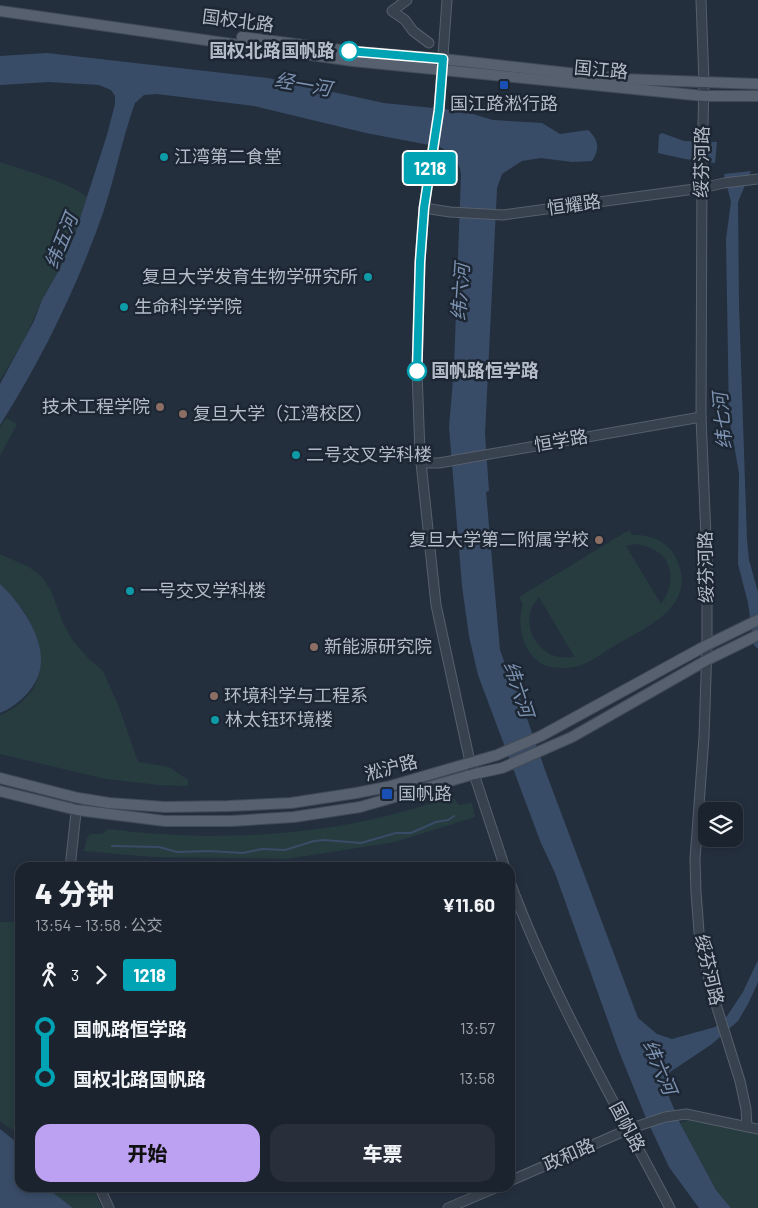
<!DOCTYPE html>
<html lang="zh">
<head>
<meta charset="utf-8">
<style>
  body { margin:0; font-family:Barlow,"Noto Sans SC",sans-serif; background:#282f3a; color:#f1f3f6; height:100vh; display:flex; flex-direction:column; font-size:19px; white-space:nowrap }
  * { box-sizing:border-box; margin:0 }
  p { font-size:16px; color:#a0a4aa }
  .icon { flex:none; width:28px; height:28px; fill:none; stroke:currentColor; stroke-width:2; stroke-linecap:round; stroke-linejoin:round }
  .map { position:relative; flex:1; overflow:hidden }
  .side { position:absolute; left:15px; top:862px; width:500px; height:330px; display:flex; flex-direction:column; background:#1b232e; border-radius:15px; box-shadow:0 2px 8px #0003,0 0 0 1px #39404a }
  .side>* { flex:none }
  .badge { padding:0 10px; border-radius:4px; font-size:18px; line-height:32px }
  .tools { position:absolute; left:698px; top:802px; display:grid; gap:10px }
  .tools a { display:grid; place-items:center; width:45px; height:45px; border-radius:10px; background:#1b232e; box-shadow:0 2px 8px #0003,0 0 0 1px #39404a; font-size:25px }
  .map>.badge { position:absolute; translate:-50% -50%; box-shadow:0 0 0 2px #fff }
  .legs { display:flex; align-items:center; gap:8px; height:55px; padding:0 20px; font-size:16px }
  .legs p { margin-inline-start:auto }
  .summary { display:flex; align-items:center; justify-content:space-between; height:85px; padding:0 20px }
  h1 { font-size:28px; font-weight:800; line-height:38px }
  .cta { display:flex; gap:10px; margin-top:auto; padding:10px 20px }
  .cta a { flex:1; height:58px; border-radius:15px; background:#bca0f2; color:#111; font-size:20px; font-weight:800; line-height:58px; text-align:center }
  .cta a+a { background:#282f3a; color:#f1f3f6 }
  ul { padding:0 20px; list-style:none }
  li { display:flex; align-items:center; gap:18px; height:50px; font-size:19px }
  li i { display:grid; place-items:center; width:8px; height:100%; margin:0 6px; background:currentColor }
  li i::after { content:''; width:12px; height:12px; margin:-6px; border:4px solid; border-radius:50%; background:#1b232e }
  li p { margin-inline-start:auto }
  li:first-child i { background:linear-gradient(#0000 50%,currentColor 0) }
  li:last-child i { background:linear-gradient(currentColor 50%,#0000 0) }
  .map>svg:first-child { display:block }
  .green { fill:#263c3f; fill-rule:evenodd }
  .water { fill:#394c67 }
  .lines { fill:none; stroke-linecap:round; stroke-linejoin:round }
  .stream { stroke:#394c67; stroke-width:2 }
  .minor-casing { stroke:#565f6c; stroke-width:11 }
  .major-casing { stroke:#414a57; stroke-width:12 }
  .minor { stroke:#38414e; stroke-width:9 }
  .major { stroke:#56606e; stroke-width:10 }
  .line-1-casing { stroke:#fff; stroke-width:11 }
  .line-1 { stroke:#00a3b4; stroke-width:8 }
  .stop-1-dot { fill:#fff; stroke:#00a3b4; stroke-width:2.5 }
  .transit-dot { fill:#1a4fb4; stroke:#1d2633; stroke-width:2 }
  .culture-dot { fill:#0f9aa8; stroke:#1d2633; stroke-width:2 }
  .education-dot { fill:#8d6e63; stroke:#1d2633; stroke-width:2 }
  .labels { text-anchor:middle; stroke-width:5; stroke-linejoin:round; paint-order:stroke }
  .street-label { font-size:18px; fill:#b4bcc9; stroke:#1d2633 }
  .stop-label { font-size:18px; font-weight:bold; fill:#b4bcc9; stroke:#1d2633; text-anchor:end }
  .poi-label { font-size:18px; fill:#b4bcc9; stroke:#1d2633; text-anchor:start }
  .water-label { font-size:19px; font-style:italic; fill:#7c92b1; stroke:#1d2633 }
</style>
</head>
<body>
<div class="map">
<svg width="758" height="1208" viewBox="0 0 758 1208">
  <rect width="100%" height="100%" fill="#242f3e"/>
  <g class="green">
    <path d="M0,162C26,171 66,181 87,197L69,252L42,300L24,340L0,380Z"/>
    <path d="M6,418L17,424L0,456V427Z"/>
    <path d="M629,530L632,535C649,534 668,541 676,558C699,606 647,627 614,646C602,653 588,665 574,667C564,669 552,668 544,665C523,655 516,624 523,604L519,597ZM634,544C669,547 681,576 661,604L626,546ZM539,597L574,656V657C569,657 563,658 558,657C537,652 523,628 532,607C534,604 537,600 539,597Z"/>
    <path d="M0,554L29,567L42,577L51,591L63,623L73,641L89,659L103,671L119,707L138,762L169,767L188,780V786L158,785L106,779L0,754V715C66,687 41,620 0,584Z"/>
    <path d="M453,797L459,805L472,803L475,817L395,842L287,859L152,857L84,851L87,838L90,834H102L108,829C192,840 286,838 369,820C397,814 425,805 453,797Z"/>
    <path d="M0,922H20V1138L17,1133L0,1121Z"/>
    <path d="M687,1120L758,1134V1208H731L716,1190L680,1123Z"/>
    <path d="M47,1188H93L102,1208H73Z"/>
  </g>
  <g class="water">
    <path d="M47,53L268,78L384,103L462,111L493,120L542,123L560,134L588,130C599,140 600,149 592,161L572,162L541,158L522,161L502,174L497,188L485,434L489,491L486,492L500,650L508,672L518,693L545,770L638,1018L657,1034L672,1039L715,1027L727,1016L743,992L758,960V982L748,1004L738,1021L712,1044L670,1072L668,1083L669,1097L680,1123L716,1190L731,1208H699L669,1167L646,1118L618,1049L555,873L541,843L478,675L469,636L462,586L449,427L454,368L461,174C459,160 452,154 440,147L366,133L254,106L157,94L144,95L135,103C122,139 115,177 103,213C77,287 42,359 0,425V384L34,321L42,300L59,270L74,237L107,135L115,104V96L111,90L99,85L49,82L0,85V56Z"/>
    <path d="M662,133L684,141L717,142L715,163L685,159L658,153L659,135Z"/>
    <path d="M751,171L738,202L739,305L747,540L749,560L758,592V649L754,645L748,603L738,564L739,473L729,417L726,239L731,202L724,174Z"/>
    <path d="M0,584C19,601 42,634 41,661C41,684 20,705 0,713Z"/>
    <path d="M0,1129L20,1145V1188H47L73,1208H0Z"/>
  </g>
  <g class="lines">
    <path class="stream" d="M112,846L159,847L177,852L208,851L243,853L262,849L285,850L314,841L324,840L361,843L396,833H411L436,822L448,820L454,816"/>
    <defs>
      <g id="minor">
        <path d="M407,0L392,11L405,20L413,31L429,43"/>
        <path d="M447,0L439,110L424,208L420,262L417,371L420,453L436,605L470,762L505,868"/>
        <path d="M701,0L704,82L702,168L701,417L707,561V645L704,737L695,859L696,892L699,932L704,959L713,995L740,1081L746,1109L747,1127"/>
        <path d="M424,208L450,212L503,215L702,188L724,183L758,179"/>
        <path d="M421,463H439L701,417"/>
        <path d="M70,868L77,803"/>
        <path d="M510,882C552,995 614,1101 670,1208"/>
        <path d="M510,1181L629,1129L665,1117L686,1114L758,1129"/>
        <path d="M100,1188L109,1208"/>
        <path d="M448,1208L495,1188"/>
      </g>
      <g id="major">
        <path d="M0,11L353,61L704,96H758"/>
        <path d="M242,37L349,51L443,59L622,79L758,84"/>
        <path d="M0,778L78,798L109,803L165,807L228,806L291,803L356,793L387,787L497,755L541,736L707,645L758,620"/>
        <path d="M0,791L77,810L165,821H231L294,817L360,807L474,774L502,768L547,748L572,737L707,660L758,635"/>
      </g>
    </defs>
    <use href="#minor" class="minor-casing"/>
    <use href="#major" class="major-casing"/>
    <use href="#minor" class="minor"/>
    <use href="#major" class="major"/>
  </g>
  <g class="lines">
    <defs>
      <path id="line-1" d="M349,51L443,59L439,110L424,208L420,262L417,371"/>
    </defs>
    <use href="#line-1" class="line-1-casing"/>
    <use href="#line-1" class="line-1"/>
  </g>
  <g class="stop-1-dot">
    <circle cx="349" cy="51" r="9"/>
    <circle cx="417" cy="371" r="9"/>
  </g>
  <g class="transit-dot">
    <rect x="499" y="80" width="10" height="10" rx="2.5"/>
    <rect x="381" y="788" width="12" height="12" rx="2.5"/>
  </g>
  <g class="culture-dot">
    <circle cx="164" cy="157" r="5"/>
    <circle cx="368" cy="277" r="5"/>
    <circle cx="124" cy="307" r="5"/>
    <circle cx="296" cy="455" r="5"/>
    <circle cx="130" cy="591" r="5"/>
    <circle cx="215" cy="720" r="5"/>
  </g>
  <g class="education-dot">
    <circle cx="160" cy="407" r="5"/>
    <circle cx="183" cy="414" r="5"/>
    <circle cx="599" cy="540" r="5"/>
    <circle cx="314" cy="647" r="5"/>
    <circle cx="214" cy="696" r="5"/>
  </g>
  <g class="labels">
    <g class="street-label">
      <text transform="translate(238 21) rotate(7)" y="6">国权北路</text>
      <text transform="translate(601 70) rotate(5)" y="6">国江路</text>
      <text transform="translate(702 162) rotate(-89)" y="6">绥芬河路</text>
      <text transform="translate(574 205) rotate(-8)" y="6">恒耀路</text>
      <text transform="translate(561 441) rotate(-10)" y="6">恒学路</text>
      <text transform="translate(706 567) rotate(-91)" y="6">绥芬河路</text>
      <text transform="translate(391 768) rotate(-15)" y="6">淞沪路</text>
      <text transform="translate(709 970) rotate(77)" y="6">绥芬河路</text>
      <text transform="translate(627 1127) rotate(62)" y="6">国帆路</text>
      <text transform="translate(569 1155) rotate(-24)" y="6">政和路</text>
    </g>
    <g class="stop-label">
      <text x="335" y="57">国权北路国帆路</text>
      <text x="431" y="377" text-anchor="start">国帆路恒学路</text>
    </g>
    <g class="poi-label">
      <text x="504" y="110" text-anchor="middle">国江路淞行路</text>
      <text x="174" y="163">江湾第二食堂</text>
      <text x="358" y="283" text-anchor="end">复旦大学发育生物学研究所</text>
      <text x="134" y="313">生命科学学院</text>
      <text x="150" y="413" text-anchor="end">技术工程学院</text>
      <text x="193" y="420">复旦大学（江湾校区）</text>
      <text x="306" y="461">二号交叉学科楼</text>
      <text x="589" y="546" text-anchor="end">复旦大学第二附属学校</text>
      <text x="140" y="597">一号交叉学科楼</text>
      <text x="324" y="653">新能源研究院</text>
      <text x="224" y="702">环境科学与工程系</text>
      <text x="225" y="726">林太钰环境楼</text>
      <text x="398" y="800">国帆路</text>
    </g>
    <g class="water-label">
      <text transform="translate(303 84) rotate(10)" y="7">经一河</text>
      <text transform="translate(61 241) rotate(-68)" y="7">纬五河</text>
      <text transform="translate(460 292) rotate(-86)" y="7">纬六河</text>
      <text transform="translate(722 421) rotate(-95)" y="7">纬七河</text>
      <text transform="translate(519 689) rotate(72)" y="7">纬六河</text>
      <text transform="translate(660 1067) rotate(67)" y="7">纬六河</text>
    </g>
  </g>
</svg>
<div class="tools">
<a><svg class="icon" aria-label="layers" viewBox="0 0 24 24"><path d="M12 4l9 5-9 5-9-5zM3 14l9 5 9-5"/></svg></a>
</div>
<b class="badge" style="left:430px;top:168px;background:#00a3b4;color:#fff">1218</b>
<section class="side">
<div class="summary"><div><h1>4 分钟</h1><p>13:54 – 13:58 · 公交</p></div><b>¥11.60</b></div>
<div class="legs"><svg class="icon" aria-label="walk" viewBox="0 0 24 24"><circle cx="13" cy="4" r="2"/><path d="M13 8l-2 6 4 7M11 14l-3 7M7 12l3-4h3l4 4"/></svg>3<svg class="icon" aria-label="forward" viewBox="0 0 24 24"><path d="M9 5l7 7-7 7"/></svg><b class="badge" style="background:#00a3b4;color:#fff">1218</b></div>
<ul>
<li><i style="color:#00a3b4"></i><b>国帆路恒学路</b><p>13:57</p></li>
<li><i style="color:#00a3b4"></i><b>国权北路国帆路</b><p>13:58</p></li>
</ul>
<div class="cta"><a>开始</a><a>车票</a></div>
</section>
</div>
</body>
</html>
